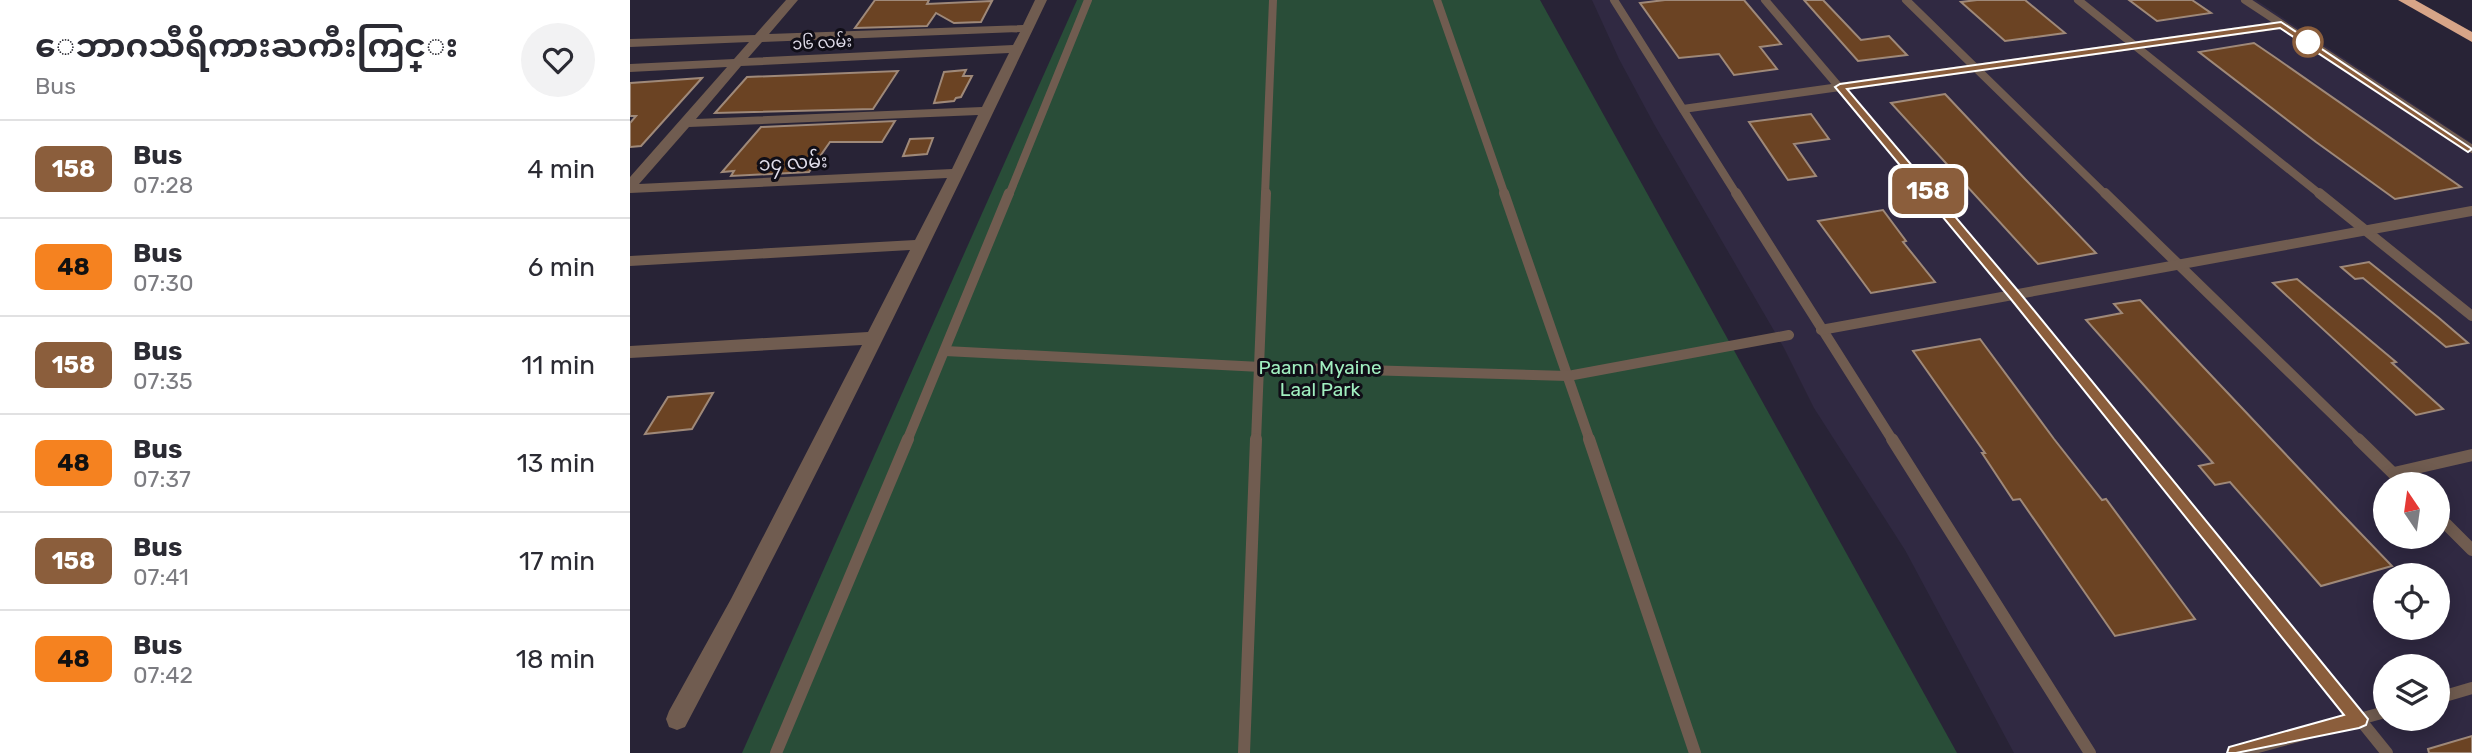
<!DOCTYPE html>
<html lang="en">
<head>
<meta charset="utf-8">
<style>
  body { margin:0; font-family:Rubik,"Noto Sans Myanmar",sans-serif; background:#f2f2f3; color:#2b2b33; height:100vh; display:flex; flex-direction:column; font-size:26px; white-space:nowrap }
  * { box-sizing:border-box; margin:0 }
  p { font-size:23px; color:#7c7c81 }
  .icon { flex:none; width:38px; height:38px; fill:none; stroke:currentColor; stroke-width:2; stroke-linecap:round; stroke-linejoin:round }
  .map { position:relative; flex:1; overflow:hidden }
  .side { display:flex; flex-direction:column; background:#fff; width:630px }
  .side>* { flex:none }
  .badge { padding:0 14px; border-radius:10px; font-size:24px; line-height:46px }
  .needle { width:46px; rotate:347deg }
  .controls { position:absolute; left:1743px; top:472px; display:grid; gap:14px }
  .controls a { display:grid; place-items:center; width:77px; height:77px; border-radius:50%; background:#fff; box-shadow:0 4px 18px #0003; font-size:35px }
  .map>.badge { position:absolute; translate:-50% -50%; box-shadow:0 0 0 4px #fff }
  .round { display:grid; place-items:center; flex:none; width:74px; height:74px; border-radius:37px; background:#f2f2f3 }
  .headline { display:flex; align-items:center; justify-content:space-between; height:119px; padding:0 35px }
  h1 { font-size:33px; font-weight:700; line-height:52px }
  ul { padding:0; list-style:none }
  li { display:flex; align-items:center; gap:21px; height:98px; padding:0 35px; border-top:2px solid #e1e1e2 }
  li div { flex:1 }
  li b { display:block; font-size:26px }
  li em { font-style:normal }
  li .badge { min-width:77px; font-weight:700; text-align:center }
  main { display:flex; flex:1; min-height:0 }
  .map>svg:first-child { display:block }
  .built { fill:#302942; fill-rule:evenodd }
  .green { fill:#294d38 }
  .building { fill:#6b4323; stroke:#9f8979; stroke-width:2 }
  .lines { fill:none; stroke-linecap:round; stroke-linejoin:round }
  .lane-far2 { stroke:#705c50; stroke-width:8 }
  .lane-far1 { stroke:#705c50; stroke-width:10 }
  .lane { stroke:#705c50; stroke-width:12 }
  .street { fill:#705c50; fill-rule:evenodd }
  .highway { fill:#d7a588; fill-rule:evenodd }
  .line { fill:#8b5e3c; stroke:#fff; stroke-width:2 }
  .stop-dot { fill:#fff; stroke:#8b5e3c; stroke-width:3.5 }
  .labels { text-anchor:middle; stroke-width:6; stroke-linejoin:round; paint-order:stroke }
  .far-street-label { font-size:16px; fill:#dfdce9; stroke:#100e17 }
  .street-label { font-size:19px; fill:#dfdce9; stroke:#100e17 }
  .park-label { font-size:19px; fill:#a1efc0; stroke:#100e17 }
</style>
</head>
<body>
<main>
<section class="side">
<div class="headline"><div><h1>ေဘာဂသီရိကားႀကီးကြင္း</h1><p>Bus</p></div><a class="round"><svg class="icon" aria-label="heart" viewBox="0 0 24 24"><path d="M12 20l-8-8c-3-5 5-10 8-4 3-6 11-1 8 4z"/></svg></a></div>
<ul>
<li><span class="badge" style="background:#8b5e3c;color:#fff">158</span><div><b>Bus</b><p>07:28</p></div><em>4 min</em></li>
<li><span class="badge" style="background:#f58220;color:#111">48</span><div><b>Bus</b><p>07:30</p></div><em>6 min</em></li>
<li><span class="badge" style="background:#8b5e3c;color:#fff">158</span><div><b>Bus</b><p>07:35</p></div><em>11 min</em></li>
<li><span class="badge" style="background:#f58220;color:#111">48</span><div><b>Bus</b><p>07:37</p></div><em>13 min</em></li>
<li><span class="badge" style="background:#8b5e3c;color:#fff">158</span><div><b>Bus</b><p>07:41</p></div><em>17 min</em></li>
<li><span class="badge" style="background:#f58220;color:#111">48</span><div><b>Bus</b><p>07:42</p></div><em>18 min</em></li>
</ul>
</section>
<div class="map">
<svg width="1842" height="753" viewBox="0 0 1842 753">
  <rect width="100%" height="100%" fill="#282336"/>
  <path class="built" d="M962,0H1626L1842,143V753H1384L1275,550L1184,408L1154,348L1024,124L989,59ZM1755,485H1808V537H1755ZM1755,576H1808V628H1755ZM1755,667H1808V719H1755Z"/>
  <path class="green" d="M447,0H910L1327,753H112Z"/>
  <g class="building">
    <path d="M245,0H299L297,4L362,1L351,22L324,23L306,13L297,26L225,28Z"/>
    <path d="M1035,0H1114L1151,44L1130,47L1147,69L1104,75L1089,54L1049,58L1010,3Z"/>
    <path d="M1174,0H1193L1231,40L1259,36L1277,55L1228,61Z"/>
    <path d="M1347,0H1395L1435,33L1375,41L1331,2Z"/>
    <path d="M1499,0H1562L1581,13L1527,21Z"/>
    <path d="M1624,43L1646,58L1831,187L1765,199L1686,142L1569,52Z"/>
    <path d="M336,70L333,76H342L331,97L326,98L324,101L304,103L314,72Z"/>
    <path d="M268,71L243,109L85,113L117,77Z"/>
    <path d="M72,78L11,146L0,147V123L6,116H0V83Z"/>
    <path d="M1315,94L1395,179L1466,253L1408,264L1261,103Z"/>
    <path d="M1181,114L1199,139L1164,144L1186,176L1158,180L1119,122Z"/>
    <path d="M265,121L252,142H200L179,172L101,176L104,171L92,172L131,127Z"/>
    <path d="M303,138L297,154L273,156L280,139Z"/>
    <path d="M1253,210L1276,241L1273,242L1305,282L1241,293L1188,221Z"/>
    <path d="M1739,262L1809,318L1838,343L1816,347L1733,278L1725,279L1711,267Z"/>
    <path d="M1667,279L1766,362L1762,363L1813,409L1786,415L1643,283Z"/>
    <path d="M1510,300L1712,514L1762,566L1691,586L1600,482L1585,485L1569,466L1583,463L1456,320L1492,313L1484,304Z"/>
    <path d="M1350,339L1424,439L1472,500L1476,499L1565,619L1485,636L1390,499L1383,500L1352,453H1355L1283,351Z"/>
    <path d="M83,393L62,429L15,434L38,397Z"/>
    <path d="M1842,736V753H1799L1798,749Z"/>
  </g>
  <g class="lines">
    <g class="lane-far2">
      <path d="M807,0L875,195"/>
      <path d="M984,0L1107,195"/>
      <path d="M1135,0L1301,195"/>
      <path d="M1276,0L1476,195"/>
      <path d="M1448,0L1691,195"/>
      <path d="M1615,0L1842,149"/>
      <path d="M1053,109L1651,25"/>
      <path d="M379,195L458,0"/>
      <path d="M635,195L643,0"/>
    </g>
    <g class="lane-far1">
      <path d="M874,193L960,441"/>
      <path d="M1106,193L1263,441"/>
      <path d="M1299,193L1504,441"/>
      <path d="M1475,193L1730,441"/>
      <path d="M1689,193L1842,316"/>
      <path d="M1191,330L1842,211"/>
      <path d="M315,351L631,367L938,376L1159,335"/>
      <path d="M277,441L379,193"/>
      <path d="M626,441L636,193"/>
    </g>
    <g class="lane">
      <path d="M959,439L1065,753"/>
      <path d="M1262,439L1460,753"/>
      <path d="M1503,439L1757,753"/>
      <path d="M1728,439L1775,485"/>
      <path d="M1764,473L1842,455"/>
      <path d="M1808,516L1842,550"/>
      <path d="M1808,698L1842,688"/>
      <path d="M146,753L278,439"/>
      <path d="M614,753L626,439"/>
      <path d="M1606,753L1755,712"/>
    </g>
    <path class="street" d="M156,0H168L139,34L393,25L405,0H417C301,243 182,488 55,727L47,730L39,727L36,719L39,711L101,599L232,345L0,358V346L238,332L280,250L0,266V256L285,240L317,178L0,193V177L97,67L0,72V64L104,59L119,42L0,47V39L125,35ZM390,32L383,45L118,58L132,42ZM379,53L352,107L66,119L111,66ZM348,115L322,169L9,184L59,127Z"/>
    <path class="highway" d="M1768,0H1785L1842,32V42Z"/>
  </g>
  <path class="line" d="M1651,22L1842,149L1838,152L1650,28L1217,89L1389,292L1738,719L1736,725L1729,728L1606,753H1597L1599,747L1714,715L1380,298L1205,87L1210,84Z"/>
  <circle class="stop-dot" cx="1678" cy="42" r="14"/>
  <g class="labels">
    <g class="far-street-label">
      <text transform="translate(192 42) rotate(-3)" y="6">၁၆ လမ်း</text>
    </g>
    <g class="street-label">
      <text transform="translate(163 162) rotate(-3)" y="7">၁၄ လမ်း</text>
    </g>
    <g class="park-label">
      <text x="690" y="374">Paann Myaine<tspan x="690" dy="22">Laal Park</tspan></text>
    </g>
  </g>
</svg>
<div class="controls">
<a><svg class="needle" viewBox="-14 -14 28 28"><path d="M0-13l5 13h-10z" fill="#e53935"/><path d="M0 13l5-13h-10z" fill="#7c7c81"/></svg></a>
<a><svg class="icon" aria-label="locate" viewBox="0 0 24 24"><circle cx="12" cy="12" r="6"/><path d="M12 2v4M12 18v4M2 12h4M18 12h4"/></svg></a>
<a><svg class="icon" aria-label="layers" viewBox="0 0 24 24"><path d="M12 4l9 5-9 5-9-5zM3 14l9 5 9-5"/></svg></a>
</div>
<b class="badge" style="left:1298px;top:191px;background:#8b5e3c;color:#fff">158</b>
</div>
</main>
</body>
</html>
